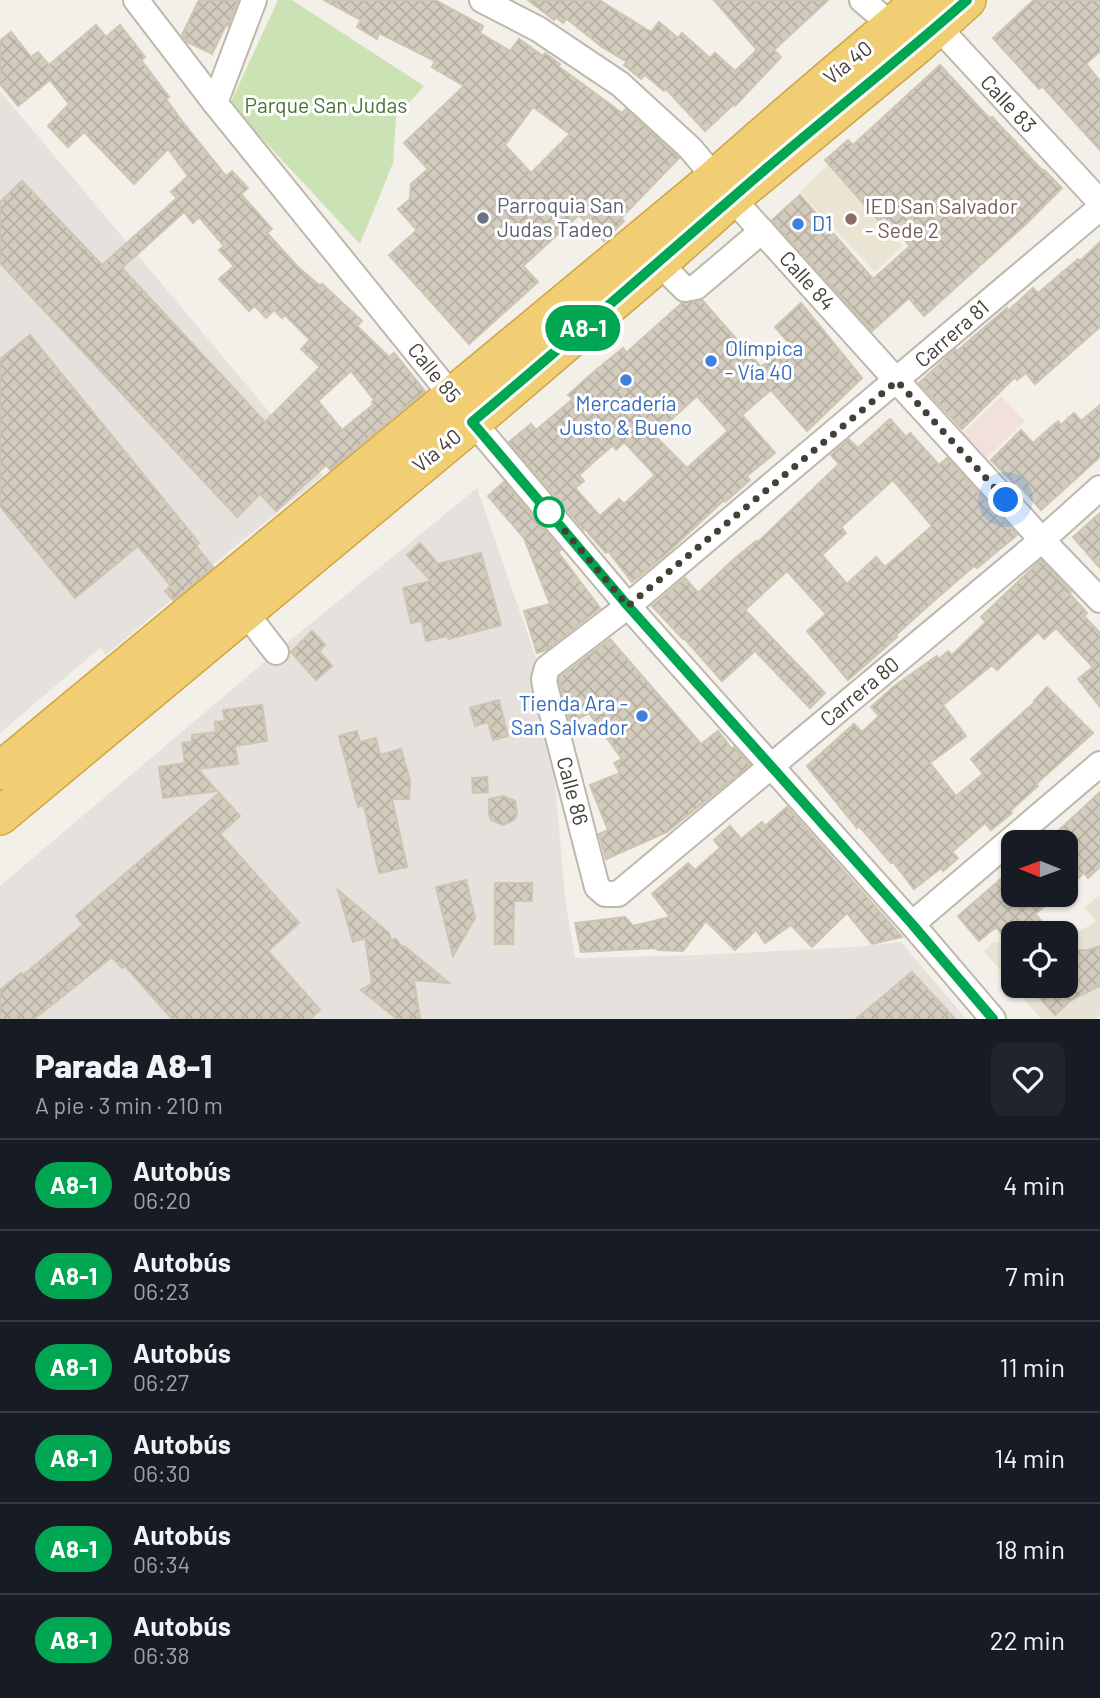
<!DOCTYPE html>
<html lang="es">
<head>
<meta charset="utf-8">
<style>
  body { margin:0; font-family:Barlow,sans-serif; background:#20242c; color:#f1f3f6; height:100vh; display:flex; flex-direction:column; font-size:26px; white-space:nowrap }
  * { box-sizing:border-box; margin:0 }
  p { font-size:23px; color:#9ea1a6 }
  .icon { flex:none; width:38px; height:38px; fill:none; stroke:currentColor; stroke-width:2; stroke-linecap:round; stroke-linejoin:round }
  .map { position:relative; height:1019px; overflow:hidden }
  .drawer { display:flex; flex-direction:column; background:#171b24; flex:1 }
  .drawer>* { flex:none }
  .badge { padding:0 14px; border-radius:23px; font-size:24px; line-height:46px }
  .needle { width:46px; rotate:271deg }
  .tools { position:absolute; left:1001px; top:830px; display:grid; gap:14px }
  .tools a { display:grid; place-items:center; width:77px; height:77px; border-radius:14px; background:#171b24; box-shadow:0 2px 5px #0004; font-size:35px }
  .you { position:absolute; width:35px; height:35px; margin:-18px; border:5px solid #fff; border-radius:50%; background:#1a73e8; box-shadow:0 0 0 10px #1a73e833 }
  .map>.badge { position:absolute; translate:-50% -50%; box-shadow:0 0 0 4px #fff }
  .round { display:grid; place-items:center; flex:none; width:74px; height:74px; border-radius:14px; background:#20242c }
  .overview { display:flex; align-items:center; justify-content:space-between; height:119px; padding:0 35px }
  h1 { font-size:33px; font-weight:800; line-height:52px }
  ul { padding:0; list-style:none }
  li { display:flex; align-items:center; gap:21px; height:91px; padding:0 35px; border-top:2px solid #363941 }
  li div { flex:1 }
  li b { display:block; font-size:26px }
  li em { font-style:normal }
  li .badge { min-width:77px; font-weight:700; text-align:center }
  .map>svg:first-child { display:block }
  .residential { fill:#e6e2d6 }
  .industrial { fill:#e5e1dc }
  .education { fill:#eae5d3 }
  .medical { fill:#f2e0dc }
  .park { fill:#cbe3b4 }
  .building { fill:url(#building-cross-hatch); stroke:#cdc4b2; stroke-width:2; fill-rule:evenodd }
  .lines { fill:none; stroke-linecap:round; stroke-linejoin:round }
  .minor-casing { stroke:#bdb8ab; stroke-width:28 }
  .highway-casing { stroke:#d0a444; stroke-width:40 }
  .minor { stroke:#fff; stroke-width:24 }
  .highway { stroke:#f1ce74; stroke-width:37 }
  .line-casing { stroke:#fff; stroke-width:16 }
  .line { stroke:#00a651; stroke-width:10 }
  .walk { stroke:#454037; stroke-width:7; stroke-dasharray:0 12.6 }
  .worship-dot { fill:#6b7280; stroke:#fff; stroke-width:2.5 }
  .education-dot { fill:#8d6e63; stroke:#fff; stroke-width:2.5 }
  .shop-dot { fill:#3f7fe0; stroke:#fff; stroke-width:2.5 }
  .stop-dot { fill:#fff; stroke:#00a651; stroke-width:3.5 }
  .labels { text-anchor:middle; stroke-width:6; stroke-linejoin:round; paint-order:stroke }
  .street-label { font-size:21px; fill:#454037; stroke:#fff }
  .park-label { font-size:21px; fill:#45722f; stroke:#fff }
  .worship-label { font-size:21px; fill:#5b616d; stroke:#fff; text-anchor:start }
  .education-label { font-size:21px; fill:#785e54; stroke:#fff; text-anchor:start }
  .shop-label { font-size:21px; fill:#366cbe; stroke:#fff; text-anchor:start }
</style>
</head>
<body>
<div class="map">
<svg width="1100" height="1019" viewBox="0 0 1100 1019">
  <defs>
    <pattern id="building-cross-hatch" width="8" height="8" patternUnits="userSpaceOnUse" patternTransform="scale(1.75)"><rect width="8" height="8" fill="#d3ccbe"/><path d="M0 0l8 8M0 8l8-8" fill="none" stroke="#b6b0a4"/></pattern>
  </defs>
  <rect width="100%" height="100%" fill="#f2f0e8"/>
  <path class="residential" d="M1100,895V1015L1096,1019H1041L984,951L993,942L1013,943V985H1066V938L1096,922L1085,907Z"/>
  <g class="industrial">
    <path d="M0,91L323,476L229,551L106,655L100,648L0,733Z"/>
    <path d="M477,488L538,664L552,746L565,899L575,958L699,955L854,947L901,942L966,1019H0V886L276,652Z"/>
  </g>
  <path class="education" d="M828,165L903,246L875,272L800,192Z"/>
  <path class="medical" d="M1001,396L1025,421L987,458L963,433Z"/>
  <path class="park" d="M278,0H292L424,86L396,118L393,163L360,244L230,104Z"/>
  <g class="building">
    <path d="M199,0H238L228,26L226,25L212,54L187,42L182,35Z"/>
    <path d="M324,0H435L483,26L480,33L510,51L519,39L543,56L545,53L560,64L558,66L622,113L626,109L679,158L621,218L624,221L604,241L579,215L523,266L538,282L469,344L389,255L417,230L398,209L410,199L411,184L428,169L404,143L464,86L432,67L435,61L379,33L377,39L357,27L361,20ZM533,107L570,134L531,173L505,145Z"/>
    <path d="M528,0H599L651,32L659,22L678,38L682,33L710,58L715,53L735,71L757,50L714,0H828L774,50L781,57L735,106L734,104L705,131L666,89L664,91L645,75L641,79L624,65L627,62L602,47L567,19L563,23L556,17L554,20Z"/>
    <path d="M1034,0H1100V51L1086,64L1100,81V150L1042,86L1039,89L993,38Z"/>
    <path d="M96,25L106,37L120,25L145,57L141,60L169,97L166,99L182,121L226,176L232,171L248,188L241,194L272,229L267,233L298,267L320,286L322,284L362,321L357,326L389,357L394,353L425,391L330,470L326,465L276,511L260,494L237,517L0,263V202L22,181L102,265L177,198L171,192L188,176L168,149L134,184L84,132L68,147L48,126L69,104L50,80L18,106L0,84V41L11,32L31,57L38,52L49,65ZM184,212L193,223L199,217L224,246L219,250L234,266L219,279L249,311L255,306L266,318L274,310L282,318L285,315L310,340L301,349L320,367L265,422L122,268ZM351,371L374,400L372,402L374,404L342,430L318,401Z"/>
    <path d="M940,65L990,119L992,117L1043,171L1044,170L1062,188L1026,224L924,316L909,298L872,331L772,220L800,195L873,279L910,246L884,217L879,221L825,160L848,140L853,145Z"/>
    <path d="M1100,242V327L1035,384L1026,373L1017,380L1015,377L962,429L919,383L946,358L955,349L957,351L1007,308L1008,311L1033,288L1038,293L1078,259L1080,261Z"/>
    <path d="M702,300L761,367L789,343L775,327L801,303L862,378L807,431L771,390L742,415L775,453L747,476L750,480L725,502L724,500L666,554L632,582L608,551L606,553L585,529L584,530L509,442L531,424L536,430L573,399L568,395L589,376L623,348L626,353L682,303ZM697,396L728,431L687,468L654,435ZM624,442L655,475L624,504L619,499L600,516L575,488L584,481L579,475L613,445L616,450Z"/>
    <path d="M30,335L199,543L196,546L213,567L173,600L165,591L171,586L138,546L75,598L0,506V359Z"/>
    <path d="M1100,405V457L1041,510L1016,482L1014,484L991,460L1021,430L1033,443L1058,421L1061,425L1074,413L1081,421Z"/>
    <path d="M890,419L906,437L910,433L939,465L947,458L1017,535L977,568L974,566L928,606L896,635L897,637L848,680L807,631L826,614L787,571L745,610L825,693L810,708L755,651L722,681L684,638L683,639L652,606L685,578L698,593L734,559L756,541L758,542L839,464L831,455L849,439L858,448ZM893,480L932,526L885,567L876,557L847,584L822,555L846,533L841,527Z"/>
    <path d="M504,482L561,550L558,552L600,608L546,650L537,653L524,611L550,604L524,538L488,496Z"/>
    <path d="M1100,513V568L1073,537Z"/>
    <path d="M420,543L438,564L481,553L501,625L449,639L448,636L426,641L422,621L411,623L403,588L431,581L407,555Z"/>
    <path d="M1041,560L1071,592L1069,593L1087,613L1084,616L1100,633V707L1078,679L1093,667L1056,628L1044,639L1038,632L997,670L992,665L943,705L966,736L930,763L956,796L983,774L971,759L1035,702L1034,701L1047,687L1093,733L1036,784L1038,786L1010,811L1012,813L991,830L985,823L952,852L958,858L943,871L941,868L914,889L893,862L891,863L859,826L857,828L807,766L854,724L862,732L879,716L871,707L893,687L937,656L939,659L948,651L952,655L986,622L981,617Z"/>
    <path d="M312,631L325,645L319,651L332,666L316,680L291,652Z"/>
    <path d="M610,639L701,744L718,731L732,749L734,747L750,765L667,832L606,859L599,834L608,830L590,785L620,773L614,763L622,759L589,713L570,723L559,680L560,677Z"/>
    <path d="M499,700L508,736L493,740L488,722L475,726L470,708Z"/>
    <path d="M262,705L267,741L235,746L238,764L198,769L217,791L163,798L159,767L185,763L182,743L192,742V735L216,732L215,722L225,721L223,710Z"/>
    <path d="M357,731L360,742L376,738L380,755L401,749L410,781L409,799H392L407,867L379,873L364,805L358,807L339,736Z"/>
    <path d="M487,777L488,792L473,793L472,778Z"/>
    <path d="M1100,792V867L1088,878L1084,873L1066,888V842H1046Z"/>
    <path d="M219,793L240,816L220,834L299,923L268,951L320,1010L310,1019H172L125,966L122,968L112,957L34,1019H0V990L21,973L23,975L83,925L76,916Z"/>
    <path d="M503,796L515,801L517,814L514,820L503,825L491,820L489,814V799Z"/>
    <path d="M787,807L902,937L872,944L847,913L812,947L791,925L765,943L756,930L735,950L706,921L683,951L658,950L655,948L581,952L575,923L625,917L633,926L670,917L652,894L688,863L695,870L720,848L714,840L730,826L741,839L762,822L765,826Z"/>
    <path d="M1013,874V894H1059L1035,914L1052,933H1013V947L996,927L979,941L958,916L1002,878L1005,882Z"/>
    <path d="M466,880L475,918L453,956L436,887Z"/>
    <path d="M495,883H532V901H514L513,944H495Z"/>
    <path d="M338,890L389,933L391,940L396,939L402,947L404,946L449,983L414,980L420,1019H397L361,990L372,983L365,938L353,942Z"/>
    <path d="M1100,946V984L1097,985L1100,986L1071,1000L1055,1015L1028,985H1066V950H1088Z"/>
    <path d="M912,972L955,1019H856Z"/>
  </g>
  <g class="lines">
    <defs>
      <g id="minor">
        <path d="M136,0L215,103L473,422L628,606L912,924L993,1019"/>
        <path d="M482,0L538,29L620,84L690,148L732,198L897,381L1042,540L1100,600"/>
        <path d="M862,0L902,34"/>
        <path d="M927,15L1100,202"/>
        <path d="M215,103L254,0"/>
        <path d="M1100,208L628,606L547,668L544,679L545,686L597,887L605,894H618L1042,540L1100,488"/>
        <path d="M659,263L685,289L696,287L762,231"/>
        <path d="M245,612L276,652"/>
        <path d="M912,924L1100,764"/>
      </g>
      <g id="highway">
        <path d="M0,771L715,178C783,117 853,59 922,0"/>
        <path d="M0,816L473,422L659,263L732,198L916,46L967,0"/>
      </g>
    </defs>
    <use href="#minor" class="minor-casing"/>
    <use href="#highway" class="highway-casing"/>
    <use href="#minor" class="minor"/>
    <use href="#highway" class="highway"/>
  </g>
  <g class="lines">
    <defs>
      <path id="line" d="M967,0C890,68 808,131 731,199C645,273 560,349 472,422L628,606L912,924L993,1019"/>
    </defs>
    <use href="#line" class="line-casing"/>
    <use href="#line" class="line"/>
    <path class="walk" d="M549,512L628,606L897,381L1006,500"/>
  </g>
  <circle class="worship-dot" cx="483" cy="218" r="7"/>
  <circle class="education-dot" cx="851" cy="219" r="7"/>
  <g class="shop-dot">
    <circle cx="798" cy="224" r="7"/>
    <circle cx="711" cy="361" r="7"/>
    <circle cx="626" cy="380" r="7"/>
    <circle cx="642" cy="716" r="7"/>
  </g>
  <circle class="stop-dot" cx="549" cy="512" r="14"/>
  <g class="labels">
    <g class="street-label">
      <text transform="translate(848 63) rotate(-39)" y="7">Vía 40</text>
      <text transform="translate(1008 104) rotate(47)" y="7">Calle 83</text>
      <text transform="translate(807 281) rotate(48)" y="7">Calle 84</text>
      <text transform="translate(952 334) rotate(-41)" y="7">Carrera 81</text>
      <text transform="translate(434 373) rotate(51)" y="7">Calle 85</text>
      <text transform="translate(437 451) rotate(-39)" y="7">Vía 40</text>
      <text transform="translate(860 692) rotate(-40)" y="7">Carrera 80</text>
      <text transform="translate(572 791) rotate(75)" y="7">Calle 86</text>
    </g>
    <g class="park-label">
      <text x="326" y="113">Parque San Judas</text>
    </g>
    <g class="worship-label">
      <text x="497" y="213">Parroquia San<tspan x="497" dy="24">Judas Tadeo</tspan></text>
    </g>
    <g class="education-label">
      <text x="865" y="214">IED San Salvador<tspan x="865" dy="24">- Sede 2</tspan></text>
    </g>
    <g class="shop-label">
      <text x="812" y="231">D1</text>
      <text x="725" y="356">Olímpica<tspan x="725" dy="24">- Vía 40</tspan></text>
      <text x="626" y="411" text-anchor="middle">Mercadería<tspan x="626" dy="24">Justo &amp; Bueno</tspan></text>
      <text x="628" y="711" text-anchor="end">Tienda Ara -<tspan x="628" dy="24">San Salvador</tspan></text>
    </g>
  </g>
</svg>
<div class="tools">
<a><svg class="needle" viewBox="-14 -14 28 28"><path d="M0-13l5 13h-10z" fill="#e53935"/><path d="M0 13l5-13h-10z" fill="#9ea1a6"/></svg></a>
<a><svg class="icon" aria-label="locate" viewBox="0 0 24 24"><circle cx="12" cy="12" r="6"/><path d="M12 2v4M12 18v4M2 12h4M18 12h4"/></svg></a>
</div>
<div class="you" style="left:1006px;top:500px"></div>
<b class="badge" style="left:583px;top:328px;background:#00a651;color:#fff">A8-1</b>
</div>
<section class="drawer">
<div class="overview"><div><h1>Parada A8-1</h1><p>A pie · 3 min · 210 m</p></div><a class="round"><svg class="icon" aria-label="heart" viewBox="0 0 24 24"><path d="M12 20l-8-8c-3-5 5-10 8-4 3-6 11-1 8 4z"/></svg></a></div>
<ul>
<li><span class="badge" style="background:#00a651;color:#fff">A8-1</span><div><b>Autobús</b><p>06:20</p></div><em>4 min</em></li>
<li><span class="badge" style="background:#00a651;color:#fff">A8-1</span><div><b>Autobús</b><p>06:23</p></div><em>7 min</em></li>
<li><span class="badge" style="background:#00a651;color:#fff">A8-1</span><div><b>Autobús</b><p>06:27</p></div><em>11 min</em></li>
<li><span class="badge" style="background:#00a651;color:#fff">A8-1</span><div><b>Autobús</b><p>06:30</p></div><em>14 min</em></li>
<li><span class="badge" style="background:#00a651;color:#fff">A8-1</span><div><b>Autobús</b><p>06:34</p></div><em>18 min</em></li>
<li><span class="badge" style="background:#00a651;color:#fff">A8-1</span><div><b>Autobús</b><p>06:38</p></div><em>22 min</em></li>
</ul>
</section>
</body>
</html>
